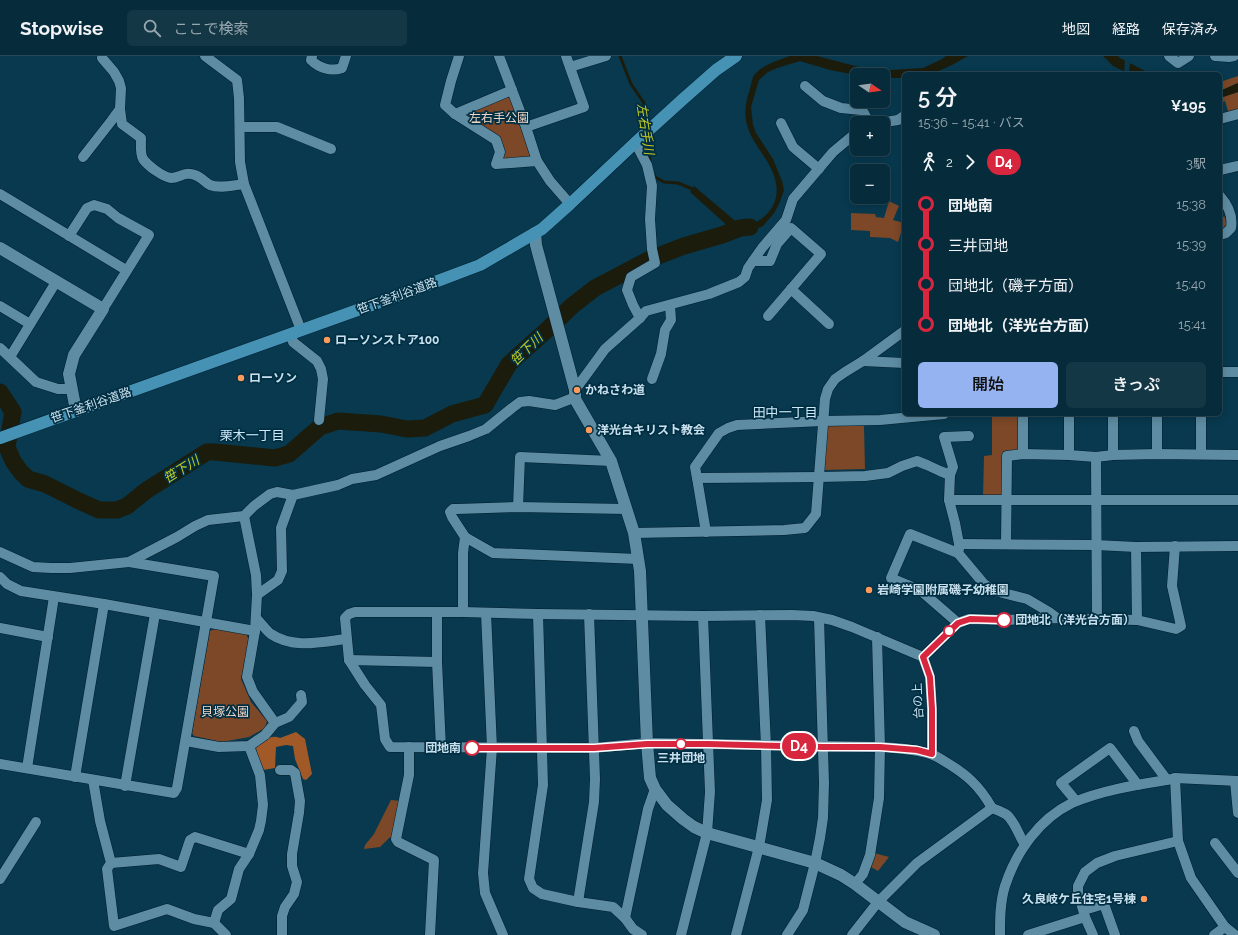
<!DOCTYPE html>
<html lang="ja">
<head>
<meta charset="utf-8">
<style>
  body { margin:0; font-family:Raleway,"Noto Sans JP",sans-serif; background:#143745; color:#f1f3f6; height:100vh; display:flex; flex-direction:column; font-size:15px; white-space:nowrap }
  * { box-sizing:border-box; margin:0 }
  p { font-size:13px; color:#98a7af }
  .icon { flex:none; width:22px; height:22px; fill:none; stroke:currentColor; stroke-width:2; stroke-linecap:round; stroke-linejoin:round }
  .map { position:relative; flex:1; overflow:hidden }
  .sheet { position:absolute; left:902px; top:16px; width:320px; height:344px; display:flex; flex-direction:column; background:#062b3a; border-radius:6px; box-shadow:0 2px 10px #0003,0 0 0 1px #274754 }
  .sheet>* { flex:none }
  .badge { padding:0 8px; border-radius:13px; font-size:14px; line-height:26px }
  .needle { width:26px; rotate:103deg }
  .tools { position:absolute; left:850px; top:12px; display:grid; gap:8px }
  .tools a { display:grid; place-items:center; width:40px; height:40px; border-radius:6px; background:#062b3a; box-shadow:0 2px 10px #0003,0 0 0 1px #274754; font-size:20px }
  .map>.badge { position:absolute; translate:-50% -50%; box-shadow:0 0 0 2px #fff }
  .legs { display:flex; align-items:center; gap:6px; height:44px; padding:0 16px; font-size:13px }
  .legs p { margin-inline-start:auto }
  .headline { display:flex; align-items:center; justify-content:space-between; height:68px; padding:0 16px }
  h1 { font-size:22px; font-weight:600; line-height:30px }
  .button { display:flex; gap:8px; margin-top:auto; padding:8px 16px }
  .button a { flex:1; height:46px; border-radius:6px; background:#95b2f1; color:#111; font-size:16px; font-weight:600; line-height:46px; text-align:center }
  .button a+a { background:#143745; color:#f1f3f6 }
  ul { padding:0 16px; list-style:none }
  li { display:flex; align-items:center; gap:14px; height:40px; font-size:15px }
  li i { display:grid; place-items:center; width:6px; height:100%; margin:0 5px; background:currentColor }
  li i::after { content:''; width:10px; height:10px; margin:-5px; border:3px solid; border-radius:50%; background:#062b3a }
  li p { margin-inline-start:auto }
  li:first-child i { background:linear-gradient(#0000 50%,currentColor 0) }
  li:last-child i { background:linear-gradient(currentColor 50%,#0000 0) }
  header { display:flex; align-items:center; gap:24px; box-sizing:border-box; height:56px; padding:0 20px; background:#062b3a; border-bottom:1px solid #274754 }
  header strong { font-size:19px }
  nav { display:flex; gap:22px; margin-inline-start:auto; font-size:14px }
  .search { width:280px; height:36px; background:#143745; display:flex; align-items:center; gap:10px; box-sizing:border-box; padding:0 14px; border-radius:6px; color:#98a7af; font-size:15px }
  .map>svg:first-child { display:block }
  .green { fill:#7c4827 }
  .forest { fill:#a15928 }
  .water { fill:#1b1c0c }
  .pier { fill:#08394e }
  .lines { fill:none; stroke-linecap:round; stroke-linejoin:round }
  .stream { stroke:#1b1c0c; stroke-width:3 }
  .river { stroke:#1b1c0c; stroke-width:17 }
  .street-casing { stroke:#001f2f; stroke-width:11 }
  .secondary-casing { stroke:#001f2f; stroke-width:13 }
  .primary-casing { stroke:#001f2f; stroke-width:13 }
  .street { stroke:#5e8ca3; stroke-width:10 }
  .secondary { stroke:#5e8ca3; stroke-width:12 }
  .primary { stroke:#4592b5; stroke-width:12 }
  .line-1-casing { stroke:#fff; stroke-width:9 }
  .line-1 { stroke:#d7263d; stroke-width:6 }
  .poi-dot { fill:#ff9b5a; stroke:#002f43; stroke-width:1.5 }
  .stop-1-dot { fill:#fff; stroke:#d7263d; stroke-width:2 }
  .labels { text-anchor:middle; stroke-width:3.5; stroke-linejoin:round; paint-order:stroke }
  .park-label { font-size:12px; fill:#f0d7c8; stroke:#002f43 }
  .street-label { font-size:12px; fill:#c8e0ed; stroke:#002f43 }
  .poi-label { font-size:12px; font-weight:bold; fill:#c8e0ed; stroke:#002f43; text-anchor:start }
  .stop-label { font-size:12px; font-weight:bold; fill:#c8e0ed; stroke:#002f43; text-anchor:start }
  .water-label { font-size:13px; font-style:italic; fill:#c4ca21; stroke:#002f43 }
  .neighbourhood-label { font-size:13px; fill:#cde9f9; stroke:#002f43 }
</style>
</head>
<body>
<header>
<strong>Stopwise</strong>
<div class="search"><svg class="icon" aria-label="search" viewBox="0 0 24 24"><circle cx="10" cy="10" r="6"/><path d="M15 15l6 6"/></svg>ここで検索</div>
<nav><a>地図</a><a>経路</a><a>保存済み</a></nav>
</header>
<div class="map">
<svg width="1238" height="879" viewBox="0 0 1238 879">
  <rect width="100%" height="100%" fill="#08394e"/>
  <g class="green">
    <path d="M1238,20V27L1220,35V26Z"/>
    <path d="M1238,36V54L1228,55L1225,45L1220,47V42Z"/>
    <path d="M507,41L512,43L530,99L528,102L505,105L501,102L503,96L463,60L464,55Z"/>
    <path d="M889,145L899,150L893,164L904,167L898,186L890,182L870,181V175L851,174V157L875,158L876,161L884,162Z"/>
    <path d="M1220,160L1225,161L1227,168L1220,176Z"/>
    <path d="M992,358H1018V394L1003,395L1002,441H983L984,400L992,399Z"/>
    <path d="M827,370H864L865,413L824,414Z"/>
    <path d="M215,573L246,578L249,584L241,623L251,646L267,665L265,672L249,681L222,686L194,680L192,677L210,575Z"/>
    <path d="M391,744L401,745L396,779L389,782L380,791L364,793L365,789L374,778Z"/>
    <path d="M874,797L889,801L878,815L869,810Z"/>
  </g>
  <path class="forest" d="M296,676L305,683L312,718L306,724L303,723L295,703L293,690L286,689L276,691L275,712L263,714L258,704L256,692C264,685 270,678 280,682Z"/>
  <g class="water">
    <path d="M790,0H817L863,12L876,14H892L923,12L942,3L946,0H968L954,8L932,18H904V22H883V19L851,18L830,14L800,5L777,12L768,16L759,24L751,51L753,69L756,77L773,103L782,125L784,134L779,148L774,157L763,170L756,173L729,180L725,175L730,172L690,136L694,130L740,169C752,169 759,166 767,158C784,140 776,117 763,99C758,91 751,82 748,72C744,61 745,50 748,39C750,34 751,27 753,21C759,10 779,4 790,0Z"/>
    <path d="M1103,0H1118L1120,2L1151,18H1130L1113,10Z"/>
    <path d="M1238,27V36L1220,42V35Z"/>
  </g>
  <path class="pier" d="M1125,4L1130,6L1129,18H1124Z"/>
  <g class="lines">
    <g class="stream">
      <path d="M620,0L631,28L644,47L642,65L643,74"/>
      <path d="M645,81L650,105"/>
      <path d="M654,118L655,121L664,126L678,127L695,134"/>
    </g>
    <path class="river" d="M0,336L13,356L7,391L13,405L20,415L28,423L45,428L79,445L99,454H117L127,450L147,434L207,396H215L275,402L289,398L320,371L338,365L381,368L407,373L425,372L452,358L485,349L509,308L549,272L573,249L595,232L650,203L684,190L722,179L740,172L750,171"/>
    <defs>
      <g id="street">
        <path d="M205,0L237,24L239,42L240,106L244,128L301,274"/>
        <path d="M312,0L311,4C319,12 331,16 342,12L346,0"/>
        <path d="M459,0L451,25L445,49L455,58L496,84L500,96L496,108L537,105"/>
        <path d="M499,0L526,71L537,105L550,125L570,148"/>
        <path d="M1169,0L1178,7L1189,0"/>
        <path d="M1215,0L1229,1L1234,0"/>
        <path d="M570,11L606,0"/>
        <path d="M805,30L823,45L841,52L861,54L864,57L869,67"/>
        <path d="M120,53L122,68L141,82C141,89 140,98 143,103C148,110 163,121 171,122C180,122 184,115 195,119C201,121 205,126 210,129C220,133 234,129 244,128"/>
        <path d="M455,58L512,34"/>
        <path d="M1220,63L1238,58"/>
        <path d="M781,67L793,91L819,113"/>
        <path d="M879,67L898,64L904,60"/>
        <path d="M240,71H277L331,93"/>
        <path d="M526,71L584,51L566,0"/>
        <path d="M635,86L647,109L652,130L650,163L652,193L655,207L631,221L627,234L633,249L640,262"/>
        <path d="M83,101L112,64L120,53L121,32L119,25L114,16L102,2"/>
        <path d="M1220,114L1238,110"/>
        <path d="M0,138L126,214"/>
        <path d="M1220,140C1228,149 1233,160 1231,172L1226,177L1220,179"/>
        <path d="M69,180L87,152L94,149L107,153L118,162L149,179L103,253"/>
        <path d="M753,205H770L777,188L791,172L821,198L768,260"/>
        <path d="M791,233L829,268"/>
        <path d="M0,250L30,268"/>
        <path d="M291,278L293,286L317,305L321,313L323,323L319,364"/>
        <path d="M0,292L36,326L58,333H72"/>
        <path d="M10,301L56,226"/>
        <path d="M863,305L904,307"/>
        <path d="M1220,316H1238"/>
        <path d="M652,323L661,298L665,274L671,264L670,249"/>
        <path d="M1069,358V399"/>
        <path d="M1113,358V399"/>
        <path d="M1157,358V398"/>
        <path d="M969,380L944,381L953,411L950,419L949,444L955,467L959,488V493L958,497L984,528L995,535L1027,543L1049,556L1057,562"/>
        <path d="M1023,398V358"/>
        <path d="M1201,398V358"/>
        <path d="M1096,401L1097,564"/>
        <path d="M697,422L695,411L719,377L728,372L737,369L823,365L880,364L944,358"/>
        <path d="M949,444H1238"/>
        <path d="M518,451L520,401L611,405"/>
        <path d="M626,453L518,451L457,453H453L450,456L452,461L465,481L493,497L638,503"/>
        <path d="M244,460L256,519L257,539L255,575L247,621L253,636L275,667"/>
        <path d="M706,476L697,422L819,421L865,420L888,417L902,410L917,405L927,409L940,415L950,419"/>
        <path d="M634,477L784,474L805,472L816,458L825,343L828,333L835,323L845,316L863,305L904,275"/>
        <path d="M959,488L1096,489L1136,491L1238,490"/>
        <path d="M1006,488L1007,400L1023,398L1069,399L1096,401L1113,399L1157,398L1238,399"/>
        <path d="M1136,491L1137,564"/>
        <path d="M0,496L33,511L51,512H70L129,506L177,481L195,470L208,464L244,460L254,450L270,438L277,436L293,439L338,429L352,423L376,419L440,390L469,380L486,373L512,352L520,346L529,345L555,349L573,342L575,334L605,293L640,262L646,255L709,238L739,226L745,221L748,212L762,192L786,164L793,143L833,96L857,76"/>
        <path d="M0,521L7,528L21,535L104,548L255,575"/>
        <path d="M257,539L278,524L282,515L281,472L293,439"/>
        <path d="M437,556V606L441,692"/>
        <path d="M463,556V497L465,481"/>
        <path d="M486,557L492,692L483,817L485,837L503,879"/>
        <path d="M538,558L543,729L529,823L533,832L542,838L578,846L613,851L625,862L633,873L642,879"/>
        <path d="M256,562C261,567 266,574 271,578C293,593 321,586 346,583"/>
        <path d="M958,567L920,534L891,522L910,478L958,497"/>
        <path d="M0,572L48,581"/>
        <path d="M923,601L958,567L969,563L1004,564L1057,562L1137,564L1176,573L1181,570L1172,530L1175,490"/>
        <path d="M923,601L930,621L932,653V698"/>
        <path d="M349,604L437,606"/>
        <path d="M1134,675L1138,685L1167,724"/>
        <path d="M186,685L219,691L249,690L265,679L275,667L289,661L302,646L301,639"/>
        <path d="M409,691V719L396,783L398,786L434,804L430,879"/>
        <path d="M0,708L174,737L177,732L214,520L129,506"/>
        <path d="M27,712L54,541"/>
        <path d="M280,714H291L295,717L300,745L299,757L292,798V810L297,826L294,838L285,851L282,860V879"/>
        <path d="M75,721L104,548"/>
        <path d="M1175,722L1178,785L1191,822L1225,871L1235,879"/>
        <path d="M93,724L100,765L111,807L107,813L114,870L167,853L194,863L214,867L218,854L231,843L239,813L249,798L259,774L261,765L263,749L260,719L249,690"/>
        <path d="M1235,725L1238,757"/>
        <path d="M125,730L155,558"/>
        <path d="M1076,745L1061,727L1110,692L1138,729"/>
        <path d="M992,752C997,754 1003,756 1007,759C1015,766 1019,780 1025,789"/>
        <path d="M1215,787L1238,817"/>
        <path d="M111,807L159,803L181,811L190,784L195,781L249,798"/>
        <path d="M0,823L36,766"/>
        <path d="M855,828L863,818L870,799L879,742L880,691L877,581"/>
        <path d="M578,846L594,746L595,723L589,558"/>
        <path d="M1084,854L1104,848L1115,879"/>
        <path d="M625,862L648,753L655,733"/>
        <path d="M214,867L226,879"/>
        <path d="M681,879L707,777L710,736L703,560"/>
        <path d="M736,879L759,791L767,744L766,690L760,559"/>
        <path d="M787,879L803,854L815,807L820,782L823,762L824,727L819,562"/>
        <path d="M852,879L878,846L917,807L992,752C979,729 966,718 944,705C939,702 935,699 930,698C914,693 897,692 880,691L647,687L594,692L390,691L385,683L381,649L365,629L349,604L345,562L349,558L355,556H463L538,558L703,560L792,559L813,560L832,564L852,571L923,601"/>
        <path d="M1000,879C1000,863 1000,846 1005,830C1016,796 1039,763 1072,747C1102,734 1136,729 1167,724L1175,722L1238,725"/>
        <path d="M1028,879L1085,861"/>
        <path d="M1093,879L1085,861L1078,836V830L1085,816L1097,807L1115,800L1178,785"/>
        <path d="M1214,879L1225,871"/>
      </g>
      <g id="secondary">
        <path d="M535,177L536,189L575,334V343L611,405L634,477L640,515L647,687L650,722L655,733L667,749L683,763L694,771L707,777L815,807L841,819L855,828L905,866L934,879"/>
        <path d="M0,192L103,253L74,299L69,318L76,355"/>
      </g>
      <path id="primary" d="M0,382L419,232L480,209L542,173L570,148L637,85L682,44L716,14L736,0"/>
    </defs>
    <use href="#street" class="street-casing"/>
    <use href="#secondary" class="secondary-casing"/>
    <use href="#primary" class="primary-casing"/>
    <use href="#street" class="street"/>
    <use href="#secondary" class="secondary"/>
    <use href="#primary" class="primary"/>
  </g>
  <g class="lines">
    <defs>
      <path id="line-1" d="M472,692H594L647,688H708L823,691H880L917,694L932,698V653L930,621L923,601L958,567L970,563L1004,564"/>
    </defs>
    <use href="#line-1" class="line-1-casing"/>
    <use href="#line-1" class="line-1"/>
  </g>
  <g class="poi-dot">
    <circle cx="327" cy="284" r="4"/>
    <circle cx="241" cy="322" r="4"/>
    <circle cx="577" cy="334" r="4"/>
    <circle cx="589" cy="374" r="4"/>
    <circle cx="869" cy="534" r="4"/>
    <circle cx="1144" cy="843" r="4"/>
  </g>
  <g class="stop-1-dot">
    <circle cx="1004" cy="564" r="7"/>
    <circle cx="949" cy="575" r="5"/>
    <circle cx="681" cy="688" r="5"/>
    <circle cx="472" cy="692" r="7"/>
  </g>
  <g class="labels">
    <g class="park-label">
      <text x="499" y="66">左右手公園</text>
      <text x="225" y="660">貝塚公園</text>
    </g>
    <g class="street-label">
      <text transform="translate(397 240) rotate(-20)" y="4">笹下釜利谷道路</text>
      <text transform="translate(91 349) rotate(-19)" y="4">笹下釜利谷道路</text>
      <text transform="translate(918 645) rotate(-93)" y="4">台の上</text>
    </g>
    <g class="poi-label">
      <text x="335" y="288">ローソンストア100</text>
      <text x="249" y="326">ローソン</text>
      <text x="585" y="338">かねさわ道</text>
      <text x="597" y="378">洋光台キリスト教会</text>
      <text x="877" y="538">岩崎学園附属磯子幼稚園</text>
      <text x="1136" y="847" text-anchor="end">久良岐ケ丘住宅1号棟</text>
    </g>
    <g class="stop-label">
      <text x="1015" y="568">団地北（洋光台方面）</text>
      <text x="461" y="696" text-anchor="end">団地南</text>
      <text x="681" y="706" text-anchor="middle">三井団地</text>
    </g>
    <g class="water-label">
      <text transform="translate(646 73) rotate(81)" y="5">左右手川</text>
      <text transform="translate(526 293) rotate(-44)" y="5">笹下川</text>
      <text transform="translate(181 413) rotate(-32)" y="5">笹下川</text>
    </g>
    <g class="neighbourhood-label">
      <text x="785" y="361">田中一丁目</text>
      <text x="252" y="384">栗木一丁目</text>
    </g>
  </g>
</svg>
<div class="tools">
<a><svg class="needle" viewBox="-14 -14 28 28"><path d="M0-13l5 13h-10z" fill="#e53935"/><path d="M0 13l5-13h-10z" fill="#98a7af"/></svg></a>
<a>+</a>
<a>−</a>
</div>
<b class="badge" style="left:799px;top:690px;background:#d7263d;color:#fff">D4</b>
<section class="sheet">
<div class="headline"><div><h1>5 分</h1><p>15:36 – 15:41 · バス</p></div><b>¥195</b></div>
<div class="legs"><svg class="icon" aria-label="walk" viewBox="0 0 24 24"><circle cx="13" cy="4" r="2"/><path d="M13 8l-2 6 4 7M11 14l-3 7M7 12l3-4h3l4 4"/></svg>2<svg class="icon" aria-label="forward" viewBox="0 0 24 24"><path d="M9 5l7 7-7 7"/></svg><b class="badge" style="background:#d7263d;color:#fff">D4</b><p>3駅</p></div>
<ul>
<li><i style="color:#d7263d"></i><b>団地南</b><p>15:38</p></li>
<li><i style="color:#d7263d"></i><span>三井団地</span><p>15:39</p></li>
<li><i style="color:#d7263d"></i><span>団地北（磯子方面）</span><p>15:40</p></li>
<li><i style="color:#d7263d"></i><b>団地北（洋光台方面）</b><p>15:41</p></li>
</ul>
<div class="button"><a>開始</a><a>きっぷ</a></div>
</section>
</div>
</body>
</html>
